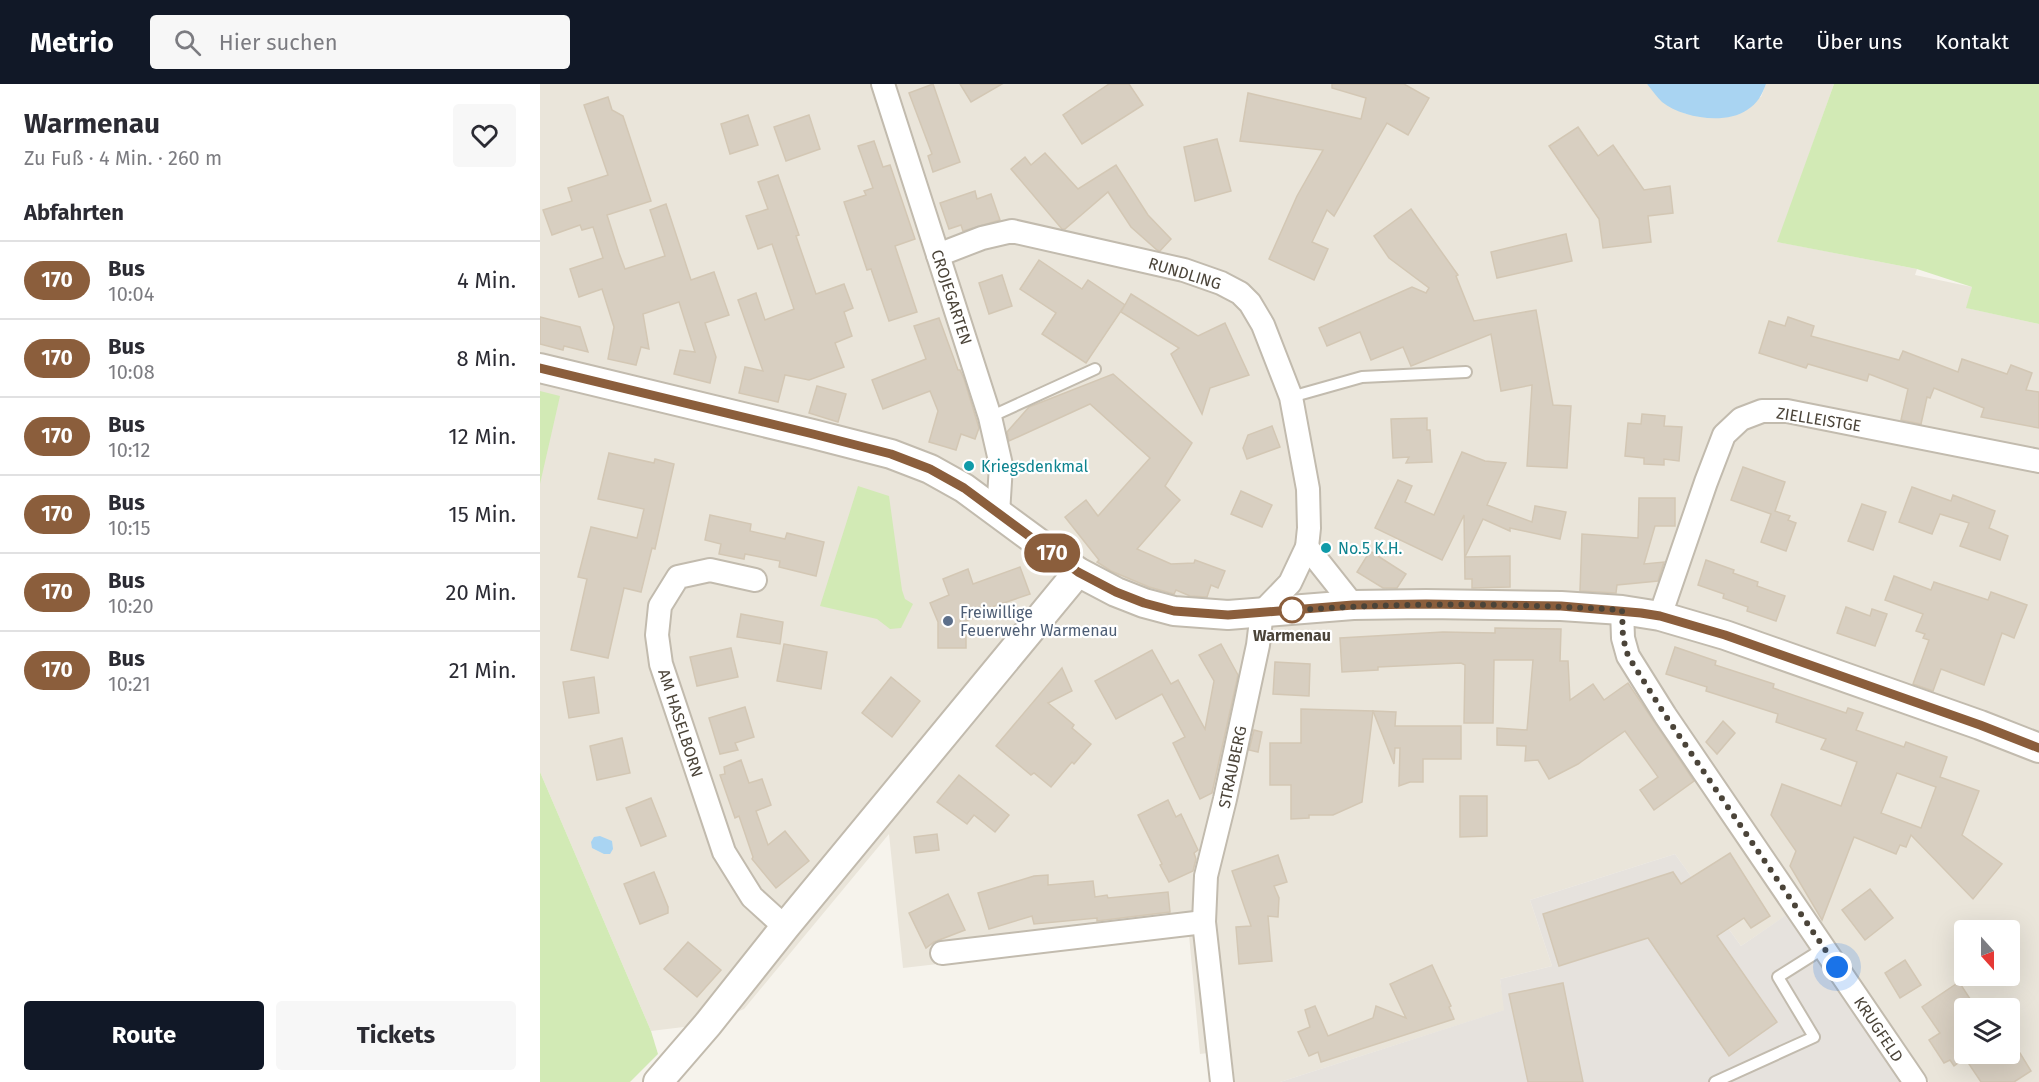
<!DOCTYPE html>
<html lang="de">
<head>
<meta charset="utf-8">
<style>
  body { margin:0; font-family:"Fira Sans",sans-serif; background:#f7f7f7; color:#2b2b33; height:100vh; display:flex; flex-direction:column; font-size:22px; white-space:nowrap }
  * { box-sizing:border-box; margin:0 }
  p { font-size:20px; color:#7c7c81 }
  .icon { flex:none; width:33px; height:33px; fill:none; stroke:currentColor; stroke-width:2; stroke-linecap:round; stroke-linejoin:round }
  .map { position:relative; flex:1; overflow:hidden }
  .drawer { display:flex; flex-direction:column; background:#fff; width:540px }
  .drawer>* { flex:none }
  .badge { padding:0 12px; border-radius:20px; font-size:21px; line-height:39px }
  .needle { width:39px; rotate:159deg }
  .tools { position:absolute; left:1414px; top:836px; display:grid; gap:12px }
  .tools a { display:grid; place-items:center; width:66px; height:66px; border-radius:6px; background:#fff; box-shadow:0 6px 24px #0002; font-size:30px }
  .you { position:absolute; width:30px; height:30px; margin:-15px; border:4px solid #fff; border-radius:50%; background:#1a73e8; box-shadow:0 0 0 9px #1a73e833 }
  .map>.badge { position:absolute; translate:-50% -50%; box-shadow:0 0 0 3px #fff }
  h2 { padding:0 24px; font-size:22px; line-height:54px }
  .round { display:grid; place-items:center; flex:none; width:63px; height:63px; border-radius:6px; background:#f7f7f7 }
  .head { display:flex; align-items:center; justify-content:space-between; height:102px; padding:0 24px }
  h1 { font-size:28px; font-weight:700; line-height:45px }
  .primary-button { display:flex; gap:12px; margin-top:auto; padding:12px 24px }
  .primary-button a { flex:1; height:69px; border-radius:6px; background:#111827; color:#fff; font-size:24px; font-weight:700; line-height:69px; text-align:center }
  .primary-button a+a { background:#f7f7f7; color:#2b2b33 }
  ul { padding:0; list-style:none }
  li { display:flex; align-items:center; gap:18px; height:78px; padding:0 24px; border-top:2px solid #e1e1e2 }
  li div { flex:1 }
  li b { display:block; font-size:22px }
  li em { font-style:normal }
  li .badge { min-width:66px; font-weight:700; text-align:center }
  header { display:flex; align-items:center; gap:36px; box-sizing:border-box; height:84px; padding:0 30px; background:#111827; color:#fff }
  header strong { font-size:28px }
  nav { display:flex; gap:33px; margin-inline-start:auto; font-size:21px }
  .search { width:420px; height:54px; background:#f7f7f7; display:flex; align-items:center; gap:15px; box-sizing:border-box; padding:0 21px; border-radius:6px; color:#7c7c81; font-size:22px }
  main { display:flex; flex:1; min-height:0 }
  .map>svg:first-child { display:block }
  .residential { fill:#eae5da; fill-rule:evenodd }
  .industrial { fill:#e6e2dd }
  .green { fill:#d2eab5 }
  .water { fill:#a9d4f2 }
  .building { fill:#d8cfc1; stroke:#d3c7b4; stroke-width:1.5; fill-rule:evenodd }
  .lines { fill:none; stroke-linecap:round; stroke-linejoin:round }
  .service-casing { stroke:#c2bbae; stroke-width:14 }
  .minor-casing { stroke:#c2bbae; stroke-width:26 }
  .tertiary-casing { stroke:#c2bbae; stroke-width:32 }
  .service { stroke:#fff; stroke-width:10 }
  .minor { stroke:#fff; stroke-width:22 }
  .tertiary { stroke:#fff; stroke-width:28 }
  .line-casing { stroke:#fff; stroke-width:14 }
  .line { stroke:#8b5e3c; stroke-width:9 }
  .walk { stroke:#4b4439; stroke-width:6; stroke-dasharray:0 10.8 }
  .culture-dot { fill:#0f9aa8; stroke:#fff; stroke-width:2 }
  .stop-dot { fill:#fff; stroke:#8b5e3c; stroke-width:3 }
  .service-dot { fill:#5c6f8a; stroke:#fff; stroke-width:2 }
  .labels { text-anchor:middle; stroke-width:4.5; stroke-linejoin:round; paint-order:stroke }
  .street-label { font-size:16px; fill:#4b4439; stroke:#fff }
  .culture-label { font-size:16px; fill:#0d838f; stroke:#fff; text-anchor:start }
  .service-label { font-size:16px; fill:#4e5e75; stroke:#fff; text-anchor:start }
  .stop-label { font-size:16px; font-weight:bold; fill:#4b4439; stroke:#fff }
</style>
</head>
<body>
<header>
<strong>Metrio</strong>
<div class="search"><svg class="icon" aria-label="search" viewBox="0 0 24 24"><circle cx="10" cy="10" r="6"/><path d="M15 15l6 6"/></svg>Hier suchen</div>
<nav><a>Start</a><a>Karte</a><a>Über uns</a><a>Kontakt</a></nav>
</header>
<main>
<section class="drawer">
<div class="head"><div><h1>Warmenau</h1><p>Zu Fuß · 4 Min. · 260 m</p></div><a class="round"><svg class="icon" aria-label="heart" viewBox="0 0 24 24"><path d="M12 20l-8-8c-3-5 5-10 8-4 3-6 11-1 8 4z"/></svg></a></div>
<h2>Abfahrten</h2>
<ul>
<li><span class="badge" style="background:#8b5e3c;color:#fff">170</span><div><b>Bus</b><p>10:04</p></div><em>4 Min.</em></li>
<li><span class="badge" style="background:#8b5e3c;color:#fff">170</span><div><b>Bus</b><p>10:08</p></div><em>8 Min.</em></li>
<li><span class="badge" style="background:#8b5e3c;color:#fff">170</span><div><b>Bus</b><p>10:12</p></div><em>12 Min.</em></li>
<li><span class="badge" style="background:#8b5e3c;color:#fff">170</span><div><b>Bus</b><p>10:15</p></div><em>15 Min.</em></li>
<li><span class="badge" style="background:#8b5e3c;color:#fff">170</span><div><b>Bus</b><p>10:20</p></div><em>20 Min.</em></li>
<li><span class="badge" style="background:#8b5e3c;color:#fff">170</span><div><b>Bus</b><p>10:21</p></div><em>21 Min.</em></li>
</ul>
<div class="primary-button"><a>Route</a><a>Tickets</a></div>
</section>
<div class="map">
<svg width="1499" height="998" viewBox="0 0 1499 998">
  <rect width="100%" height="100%" fill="#f6f3ec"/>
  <path class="residential" d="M0,0H1107L1123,18L1146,30L1221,13L1226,0H1294L1238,158L1377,185L1375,191L1432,203L1427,224L1499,240V998H1389L1267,817L1201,862L1135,770L990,816L1012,882L960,895L965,926L740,998H695L691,966L660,970L649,851L363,884L349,750L204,925L168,940L111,947L0,688ZM1425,846H1470V891H1425ZM1425,924H1470V969H1425Z"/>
  <path class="industrial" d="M1135,770L1201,862L1246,831L1361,998H740L964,926L960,895L1012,882L990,816Z"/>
  <g class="green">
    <path d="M1294,0H1499V240L1426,224L1432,203L1377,185L1237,158Z"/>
    <path d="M0,307L20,312L0,400Z"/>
    <path d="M318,402L349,412L362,506L365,515L373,520L361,544L350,545L337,535L280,522Z"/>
    <path d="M0,688L111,947L118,970L90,998H0Z"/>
  </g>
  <g class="water">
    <path d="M1107,0H1226C1222,11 1217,20 1207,26C1185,41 1142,34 1122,18C1117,13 1112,6 1107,0Z"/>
    <path d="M60,752L72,757L73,765L70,770H64L52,764L51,758L54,753Z"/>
  </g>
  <g class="building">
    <path d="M393,0L420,78L393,88L388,72L392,70L369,9Z"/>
    <path d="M420,0H462L431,18Z"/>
    <path d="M569,0H589L603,21L542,60L523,31Z"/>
    <path d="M792,0H864L889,14L868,51L847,39L794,132L787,126L772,158L788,165L774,196L729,175L757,112L783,66L700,57L708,9L821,35L826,14L792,4Z"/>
    <path d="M68,13L72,26L83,32L111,117L67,131L79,169L85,185L125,172L110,126L126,120L151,196L174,188L189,231L165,239L176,273L170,299L134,290L140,266L155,268L139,218L103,230L109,265L101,263L96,281L68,275L74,243L62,205L39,213L30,185L63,174L53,143L42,146L40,141L12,151L3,126L32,117L28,104L68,91L44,21Z"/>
    <path d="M208,31L218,61L190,70L181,40Z"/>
    <path d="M269,31L280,65L246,77L234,43Z"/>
    <path d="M1038,43L1058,72L1073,61L1104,106L1130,102L1133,129L1108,132L1111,158L1063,164L1059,135L1009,62Z"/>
    <path d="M677,55L691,107L655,117L644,63Z"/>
    <path d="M334,57L343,83L350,81L375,155L355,162L377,228L349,237L331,185L327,186L304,118L326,111L324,107L333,104L318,62Z"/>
    <path d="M505,69L538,105L576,81L608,131L631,155L620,167L617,166L591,143L568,108L525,145H522L471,85L485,73L491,81Z"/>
    <path d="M238,91L259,151L256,152L276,210L304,200L313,224L304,228L312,252L295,259L304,283L269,296L245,291L238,318L199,309L205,283L223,287L198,216L216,209L225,236L254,225L232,160L218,165L206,132L228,125L218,98Z"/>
    <path d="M435,107L437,115L451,110L460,136L423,147L421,141L409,145L400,119Z"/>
    <path d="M871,125L918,191L916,192L934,237L996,226L1013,321L1031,322L1027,384L987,382L992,301L961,307L951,250L871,282L863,263L831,276L820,248L787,262L779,244L872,203L886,209L889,204L849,174L834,152Z"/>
    <path d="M1026,150L1032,177L957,194L951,168Z"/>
    <path d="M499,176L542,205L548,196L585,221L546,279L502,250L516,229L480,205Z"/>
    <path d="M462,191L472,222L449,230L439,199Z"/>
    <path d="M591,210L658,252L685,239L709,291L670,304L662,330L631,270L639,264L581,228Z"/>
    <path d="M0,233L40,243L48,268L24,262L23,266L0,260Z"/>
    <path d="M1248,233L1274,242L1271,252L1359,276L1363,267L1418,288L1422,275L1467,290L1471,281L1492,289L1486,306L1499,308V344L1441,333L1444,324L1394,304L1390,314L1387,313L1381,340L1361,336L1368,305L1329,290L1327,297L1268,280L1266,284L1219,269L1229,237L1245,242Z"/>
    <path d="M399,234L418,286H420L424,295L439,344L435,355L421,350L416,366L389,358L398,327L390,307L343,325L332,296L386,275L374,242Z"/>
    <path d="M573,290L652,359L625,402L640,416L597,465L631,480L654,479L655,476L685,487L678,504L671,501L667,513L650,512L636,506L634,510L609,503L571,487L557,478L559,476L525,433L546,416L558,432L610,374L550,320L469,357L467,348L489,323Z"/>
    <path d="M277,302L306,310L298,338L269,329Z"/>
    <path d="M1102,330L1125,332L1124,342L1142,343L1139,377L1124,375V381L1104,380V374L1085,372L1088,339L1101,340Z"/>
    <path d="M887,334V346H890L892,378L866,379L869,373L853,374L851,335Z"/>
    <path d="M732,342L740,363L707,375L703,364L708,351Z"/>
    <path d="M922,368L945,377L966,379L947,421L992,438L995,422L1026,428L1020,455L970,444V447L943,435L925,473L970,472V503L932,504V495H925L924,431L902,476L835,444L858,396L872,402L865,418L894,431Z"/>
    <path d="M69,369L114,379L115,375L134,380L115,465L112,464L101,508L84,504L68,574L31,566L47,495L38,493L51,443L97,454L104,425L58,415Z"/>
    <path d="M1203,383L1245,398L1235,427L1250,432L1248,436L1256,439L1246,467L1221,458L1231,430L1191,416Z"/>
    <path d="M1372,403L1411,417L1413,411L1455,427L1449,444L1468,452L1460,476L1420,462L1429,439L1400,430L1392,450L1359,438Z"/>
    <path d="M701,407L732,421L722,443L691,430Z"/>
    <path d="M1099,414H1135V442H1115L1104,480L1124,478L1118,497L1077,501L1076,509L1040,507L1042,450L1098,454Z"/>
    <path d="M1322,420L1346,428L1333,466L1308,457Z"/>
    <path d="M170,431L211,440L210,447L245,455L247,449L284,458L276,492L239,483L240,477L205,470L204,475L179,470L181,460L165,456Z"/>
    <path d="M830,467L866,490L857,504H843L817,488Z"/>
    <path d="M1166,476L1194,486L1193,489L1218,498L1217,502L1245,512L1236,537L1207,527L1208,523L1183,514L1184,510L1158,501Z"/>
    <path d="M480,483L490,510L443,526L445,530L426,537V564H398V538L390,519L409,511L403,495L428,485L433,500Z"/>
    <path d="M1354,492L1391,506L1394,498L1448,516L1451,508L1487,521L1474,554L1462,549L1444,601L1401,585L1393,607L1373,600L1389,556L1383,554L1385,550L1376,547L1383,530L1345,516Z"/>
    <path d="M1306,523L1330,532L1332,525L1347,530L1335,562L1297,549Z"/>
    <path d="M201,530L243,538L240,560L197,553Z"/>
    <path d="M955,544L1021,545L1020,577H1028L1030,616L1053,600L1064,616L1088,599L1154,697L1114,726L1100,706L1118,693L1085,647L1038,680L1009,695L998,676L985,677L986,662L957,661V644L987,646L993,576H954L953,639H924L925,581L921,579L838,583V586L802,588L800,554L903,548L955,549Z"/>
    <path d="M244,560L287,568L281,605L237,597Z"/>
    <path d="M681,560L698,591L672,709L660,715L633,659L645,653L622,610L576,635L555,597L612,566L631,600L638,596L665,645L674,597L659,571Z"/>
    <path d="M1135,563L1176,577L1175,581L1234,600L1233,604L1306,629L1308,624L1323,629L1316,646L1364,663L1366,658L1407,673L1400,693L1439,707L1422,751L1462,780L1433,815L1371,751L1366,763L1360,761L1356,770L1314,753L1282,836L1250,782L1256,767L1231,731L1242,700L1301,722L1317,678L1281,665L1286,655L1236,638L1238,630L1166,607L1167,603L1126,590ZM1357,689L1396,703L1381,744L1341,729Z"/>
    <path d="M191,564L198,593L157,602L150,573Z"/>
    <path d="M735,578L770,580L769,612L733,610Z"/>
    <path d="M522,584L532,607L508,619L534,641L532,644L551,660L534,680L532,678L511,703L494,689L491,691L456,662Z"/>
    <path d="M54,593L59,629L29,634L23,598Z"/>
    <path d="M351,593L380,617L352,653L322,629Z"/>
    <path d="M205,623L214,653L195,659L198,666L180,670L169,634Z"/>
    <path d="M761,625L833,627L822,718L793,731H769V734L751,735V701H730V659H761Z"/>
    <path d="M833,627L856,628L855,642H921V675H883V698H870L859,702L860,664H855L854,680Z"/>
    <path d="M1183,637L1195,649L1177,670L1166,658Z"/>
    <path d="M714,646L722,648L718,668L709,666Z"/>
    <path d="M82,654L90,689L57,696L50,662Z"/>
    <path d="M201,676L209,699L222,695L231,721L216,727L228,761L245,747L269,777L236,804L212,775L213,773L199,732L195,734L180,691L185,690L184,683Z"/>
    <path d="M419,691L469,731L455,748L434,731L427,740L397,718Z"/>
    <path d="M920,712H947V752L920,753Z"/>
    <path d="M111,714L126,752L101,762L86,724Z"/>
    <path d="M628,716L636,733L641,730L658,766L654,769L656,775L653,787L629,798L620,781L622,780L598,731Z"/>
    <path d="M397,750L399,766L376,769L374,753Z"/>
    <path d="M1190,769L1230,832L1211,844L1204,834L1177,852L1237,938L1189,972L1108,854L1019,882L1003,830L1133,788L1141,800Z"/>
    <path d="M738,771L747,798L734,802L739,814L738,833L728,832L732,877L699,880L696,843L711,842L692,787Z"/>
    <path d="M114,788L128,823V829L100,840L84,800Z"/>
    <path d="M508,791V801L553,797L555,813L567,811L568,814L628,808L630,828L557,837V834L494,840L492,832L449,845L438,809L494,792Z"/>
    <path d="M1330,805L1353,834L1325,856L1302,826Z"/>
    <path d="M408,810L425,846L394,858L386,864L369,829Z"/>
    <path d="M148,858L181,886L157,913L124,885Z"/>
    <path d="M1365,876L1381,901L1360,914L1345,889Z"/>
    <path d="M892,881L911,922L909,923L914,935L781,978L778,968L769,972L758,948L770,943L765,926L775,922L788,952L833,934L836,922L866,934L850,900Z"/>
    <path d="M1419,898L1436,924H1425V969H1480L1491,987L1474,998H1441L1425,974L1414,982L1410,976L1404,979L1389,956L1400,949L1382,923Z"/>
    <path d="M1023,899L1043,998H988L969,910Z"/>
  </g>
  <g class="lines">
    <defs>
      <g id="service">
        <path d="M751,313L822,293L926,288"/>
        <path d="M450,333L555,285"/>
        <path d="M1175,998L1274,953L1238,893L1284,864"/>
      </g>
      <g id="minor">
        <path d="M343,0L450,333L461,381L458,430"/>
        <path d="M398,171L442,154L472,147L644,186L681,199L700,209L710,219L723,241L751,313L768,405L769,444L767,463L750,499L722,528L718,561L685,715L666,792L664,838L682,998"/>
        <path d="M767,463L813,521"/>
        <path d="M215,496L170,486L138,493L120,522L117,551L121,580L184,768L212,813L245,843"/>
        <path d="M1082,526L1083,554L1088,572L1125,631L1375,998"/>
        <path d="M1120,532L1166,398L1184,351L1201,335L1222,327H1247L1499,377"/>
        <path d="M402,869L664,838"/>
      </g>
      <g id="tertiary">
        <path d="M0,284L273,350L351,370L390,385L424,404L538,488L576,508L604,519L634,527L688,531L813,521L886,520L1021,522L1082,526L1120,532L1185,551L1440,641L1499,664"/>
        <path d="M118,998L168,940L245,843L538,488"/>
      </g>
    </defs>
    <use href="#service" class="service-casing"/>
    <use href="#minor" class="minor-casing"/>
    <use href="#tertiary" class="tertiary-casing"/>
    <use href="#service" class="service"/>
    <use href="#minor" class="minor"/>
    <use href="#tertiary" class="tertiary"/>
  </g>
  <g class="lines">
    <defs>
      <path id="line" d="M0,284L273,350L351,370L390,385L424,404L538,488L576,508L604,519L634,527L688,531L813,521L886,520L1021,522L1101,529L1120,532L1185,551L1440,641L1499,664"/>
    </defs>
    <use href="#line" class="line-casing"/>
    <use href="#line" class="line"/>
    <path class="walk" d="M752,526L745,527C857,518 970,519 1082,526L1083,554L1088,572L1125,631L1297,883"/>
  </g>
  <g class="culture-dot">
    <circle cx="429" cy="382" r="6"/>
    <circle cx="786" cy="464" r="6"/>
  </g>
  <circle class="stop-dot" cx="752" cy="526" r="12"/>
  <circle class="service-dot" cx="408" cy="537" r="6"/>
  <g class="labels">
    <g class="street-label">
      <text transform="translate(645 189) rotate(17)" y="6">RUNDLING</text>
      <text transform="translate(412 213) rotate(72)" y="6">CROJEGARTEN</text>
      <text transform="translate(1279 335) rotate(9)" y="6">ZIELLEISTGE</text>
      <text transform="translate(141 639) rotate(72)" y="6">AM HASELBORN</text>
      <text transform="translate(692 683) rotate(-78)" y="6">STRAUBERG</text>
      <text transform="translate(1339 945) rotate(56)" y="6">KRUGFELD</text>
    </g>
    <g class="culture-label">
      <text x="441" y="388">Kriegsdenkmal</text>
      <text x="798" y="470">No.5 K.H.</text>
    </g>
    <g class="service-label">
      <text x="420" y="534">Freiwillige<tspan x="420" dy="18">Feuerwehr Warmenau</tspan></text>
    </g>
    <g class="stop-label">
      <text x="752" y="557">Warmenau</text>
    </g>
  </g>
</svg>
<div class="tools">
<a><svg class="needle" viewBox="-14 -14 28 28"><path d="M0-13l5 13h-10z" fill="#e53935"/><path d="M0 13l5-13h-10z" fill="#7c7c81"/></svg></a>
<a><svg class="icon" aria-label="layers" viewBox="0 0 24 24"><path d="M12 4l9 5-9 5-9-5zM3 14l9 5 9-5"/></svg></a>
</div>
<div class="you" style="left:1297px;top:883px"></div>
<b class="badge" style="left:512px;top:469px;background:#8b5e3c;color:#fff">170</b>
</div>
</main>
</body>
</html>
